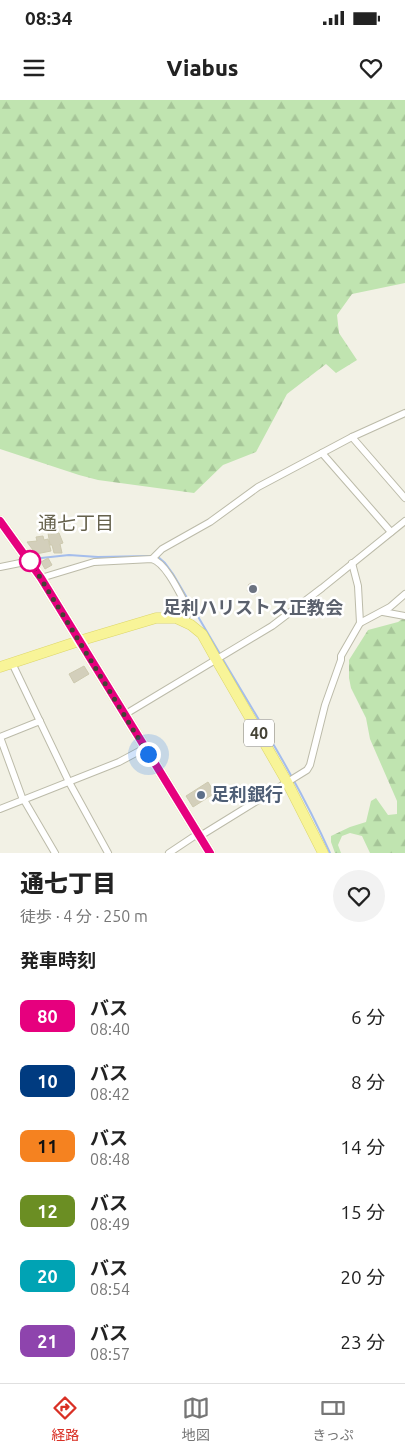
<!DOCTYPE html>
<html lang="ja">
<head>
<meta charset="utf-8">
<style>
  body { margin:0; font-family:Ubuntu,"Noto Sans JP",sans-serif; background:#f2f2f2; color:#222; height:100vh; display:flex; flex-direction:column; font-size:19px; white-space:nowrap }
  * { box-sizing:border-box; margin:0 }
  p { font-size:16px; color:#767676 }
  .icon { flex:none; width:28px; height:28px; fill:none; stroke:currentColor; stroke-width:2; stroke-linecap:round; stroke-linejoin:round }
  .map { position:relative; height:753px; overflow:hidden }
  .drawer { display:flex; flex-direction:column; background:#fff; flex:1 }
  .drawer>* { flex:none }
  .badge { padding:0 10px; border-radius:8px; font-size:18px; line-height:32px }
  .you { position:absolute; width:25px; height:25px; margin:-12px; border:4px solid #fff; border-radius:50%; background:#1a73e8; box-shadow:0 0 0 8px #1a73e833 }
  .map>.badge { position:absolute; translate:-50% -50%; box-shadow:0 0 0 2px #fff }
  h2 { padding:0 20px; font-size:19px; line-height:45px }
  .round { display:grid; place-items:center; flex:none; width:52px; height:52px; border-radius:26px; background:#f2f2f2 }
  .overview { display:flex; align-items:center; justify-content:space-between; height:85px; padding:0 20px }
  h1 { font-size:24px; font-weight:800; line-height:38px }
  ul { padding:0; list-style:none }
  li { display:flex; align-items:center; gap:15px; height:65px; padding:0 20px }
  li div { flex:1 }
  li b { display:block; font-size:19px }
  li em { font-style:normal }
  li .badge { min-width:55px; font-weight:700; text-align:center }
  .status { display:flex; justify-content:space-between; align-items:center; height:35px; padding:0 25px; background:#fff; direction:ltr }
  .status svg { height:14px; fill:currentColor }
  header { display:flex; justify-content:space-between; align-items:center; height:65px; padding:0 20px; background:#fff; font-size:22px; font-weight:800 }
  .menu { display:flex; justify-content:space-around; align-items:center; height:70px; border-top:1px solid #e0e0e0; background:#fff; font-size:14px; color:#767676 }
  .menu a { display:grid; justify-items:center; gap:2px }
  .menu .active { color:#d93025 }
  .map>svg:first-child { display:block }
  .forest { fill:url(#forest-firs) }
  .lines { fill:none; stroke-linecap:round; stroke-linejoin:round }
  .stream { stroke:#a4bdec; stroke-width:2 }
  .building { fill:#d3cfbb; stroke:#cdc9af }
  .minor-casing { stroke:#bcbba9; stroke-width:8 }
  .primary-casing { stroke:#dcd669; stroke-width:11 }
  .minor { stroke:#fff; stroke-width:6 }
  .primary { stroke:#f8f498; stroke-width:10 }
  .line-casing { stroke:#fff; stroke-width:11 }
  .line { stroke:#e6007e; stroke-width:8 }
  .walk { stroke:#444235; stroke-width:5; stroke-dasharray:0 9 }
  .stop-dot { fill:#fff; stroke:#e6007e; stroke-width:2.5 }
  .worship-dot { fill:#6b7280; stroke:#fff; stroke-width:2 }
  .service-dot { fill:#5c6f8a; stroke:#fff; stroke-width:2 }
  .labels { text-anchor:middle; stroke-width:5; stroke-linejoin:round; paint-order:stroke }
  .shield { fill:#fff; stroke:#7c7b72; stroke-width:1 }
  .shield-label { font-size:16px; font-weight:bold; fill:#444235 }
  .worship-label { font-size:18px; font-weight:bold; fill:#5b616d; stroke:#fff }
  .service-label { font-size:18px; font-weight:bold; fill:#4e5e75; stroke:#fff; text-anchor:start }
  .neighbourhood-label { font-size:19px; fill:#66624d; stroke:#fff }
</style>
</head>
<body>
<div class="status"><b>08:34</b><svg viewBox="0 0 49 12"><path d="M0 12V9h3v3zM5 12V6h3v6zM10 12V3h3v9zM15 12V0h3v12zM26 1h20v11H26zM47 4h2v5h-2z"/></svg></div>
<header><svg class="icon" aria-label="menu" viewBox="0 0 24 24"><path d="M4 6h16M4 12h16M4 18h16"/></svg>Viabus<svg class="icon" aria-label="heart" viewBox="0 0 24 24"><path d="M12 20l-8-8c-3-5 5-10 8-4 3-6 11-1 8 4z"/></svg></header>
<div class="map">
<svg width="405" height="753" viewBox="0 0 405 753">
  <defs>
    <pattern id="forest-firs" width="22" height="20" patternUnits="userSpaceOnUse" patternTransform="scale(1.25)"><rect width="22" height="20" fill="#c0e4b0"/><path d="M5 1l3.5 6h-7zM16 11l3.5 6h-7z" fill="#a6c598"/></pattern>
  </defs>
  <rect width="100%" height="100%" fill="#f2f1e5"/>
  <g class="forest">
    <path d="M0,0H405V183L352,194L337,215L339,233L357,260L336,273L326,264L287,294L256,352L223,365L194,393L98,380L79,375L0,349Z"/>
    <path d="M405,517V753H370L362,736L350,733L342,736L338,745L341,753H335L331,742V736L350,727L366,722L371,701L376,698L388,715L397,714V701L370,639L366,618L351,588L349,578V560L368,530L398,522Z"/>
  </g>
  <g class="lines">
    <g class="stream">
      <path d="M157,456L165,463L173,474L220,554"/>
      <path d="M32,459L69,455L98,457L152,456"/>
      <path d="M222,558C260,622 300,685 330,753"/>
    </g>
  </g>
  <g class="building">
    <path d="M51,432V434L59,433L63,443L60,444L62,453H54L52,445H50L48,433Z"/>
    <path d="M43,436L44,440L48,439L51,451L36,454L27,442L37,441L36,437Z"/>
    <path d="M48,458L52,465L45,469L41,462Z"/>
    <path d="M251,483L253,486L256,485L258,488L255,490L257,493L254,495L253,492L250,494L247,490L250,488L248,485Z"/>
    <path d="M84,566L89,574L74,583L69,574Z"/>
    <path d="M208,682L215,693L193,707L186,696Z"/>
  </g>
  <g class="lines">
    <defs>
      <g id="minor">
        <path d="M352,337L405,398"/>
        <path d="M322,353L391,432"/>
        <path d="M152,459L162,449L210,422L258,387L352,337L405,313"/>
        <path d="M352,463L358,486L360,523"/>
        <path d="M0,467L30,461"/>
        <path d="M41,478L94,462L152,459C166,463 180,494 187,507L188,512L185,521"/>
        <path d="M383,512L405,516"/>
        <path d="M12,563L69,682L108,753"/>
        <path d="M124,615L272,526L322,488L405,421"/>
        <path d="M0,637L23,700"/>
        <path d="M0,637L40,621"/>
        <path d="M24,700L55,753"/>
        <path d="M0,709L119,662L145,648"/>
        <path d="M169,753L193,737L205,733L307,670L310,665L325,605L341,560V556L360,523L390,507L405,494"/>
      </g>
      <g id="primary">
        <path d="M0,421L41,478L210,753"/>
        <path d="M0,567L79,541L156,518H176L191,525L202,534L216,559L287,682L323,753"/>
      </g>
    </defs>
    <use href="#minor" class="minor-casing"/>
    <use href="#primary" class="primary-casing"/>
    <use href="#minor" class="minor"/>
    <use href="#primary" class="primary"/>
  </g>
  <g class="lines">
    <defs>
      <path id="line" d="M0,421L41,478L210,753"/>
    </defs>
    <use href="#line" class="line-casing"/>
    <use href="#line" class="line"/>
    <path class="walk" d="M30,461L148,654"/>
  </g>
  <circle class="stop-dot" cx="30" cy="461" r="10"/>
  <circle class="worship-dot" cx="253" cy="489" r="5"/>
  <circle class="service-dot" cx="201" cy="695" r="5"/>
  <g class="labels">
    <rect class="shield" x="244" y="619.5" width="30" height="27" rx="4"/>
    <g class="shield-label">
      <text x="259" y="639">40</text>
    </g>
    <g class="worship-label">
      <text x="253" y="514">足利ハリストス正教会</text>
    </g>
    <g class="service-label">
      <text x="211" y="701">足利銀行</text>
    </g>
    <g class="neighbourhood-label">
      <text x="76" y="430">通七丁目</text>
    </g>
  </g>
</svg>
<div class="you" style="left:148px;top:654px"></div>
</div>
<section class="drawer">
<div class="overview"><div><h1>通七丁目</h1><p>徒歩 · 4 分 · 250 m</p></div><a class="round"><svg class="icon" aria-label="heart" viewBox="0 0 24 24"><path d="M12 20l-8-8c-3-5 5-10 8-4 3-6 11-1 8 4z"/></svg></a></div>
<h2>発車時刻</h2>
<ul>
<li><span class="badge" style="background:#e6007e;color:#fff">80</span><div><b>バス</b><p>08:40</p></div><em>6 分</em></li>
<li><span class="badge" style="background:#003b80;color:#fff">10</span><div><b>バス</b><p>08:42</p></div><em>8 分</em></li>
<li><span class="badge" style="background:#f58220;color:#111">11</span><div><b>バス</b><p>08:48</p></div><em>14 分</em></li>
<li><span class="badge" style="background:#6b8e23;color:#fff">12</span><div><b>バス</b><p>08:49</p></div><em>15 分</em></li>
<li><span class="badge" style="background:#00a3b4;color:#fff">20</span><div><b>バス</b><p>08:54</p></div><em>20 分</em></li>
<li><span class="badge" style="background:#8e44ad;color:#fff">21</span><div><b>バス</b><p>08:57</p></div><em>23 分</em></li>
</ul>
</section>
<nav class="menu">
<a class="active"><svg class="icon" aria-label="directions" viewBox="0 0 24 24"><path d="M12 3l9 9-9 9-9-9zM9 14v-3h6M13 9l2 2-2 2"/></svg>経路</a>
<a><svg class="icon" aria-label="map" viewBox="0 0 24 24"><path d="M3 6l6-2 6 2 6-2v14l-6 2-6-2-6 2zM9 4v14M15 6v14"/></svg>地図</a>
<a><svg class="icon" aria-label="tickets" viewBox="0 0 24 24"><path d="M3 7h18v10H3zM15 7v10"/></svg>きっぷ</a>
</nav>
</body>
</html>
